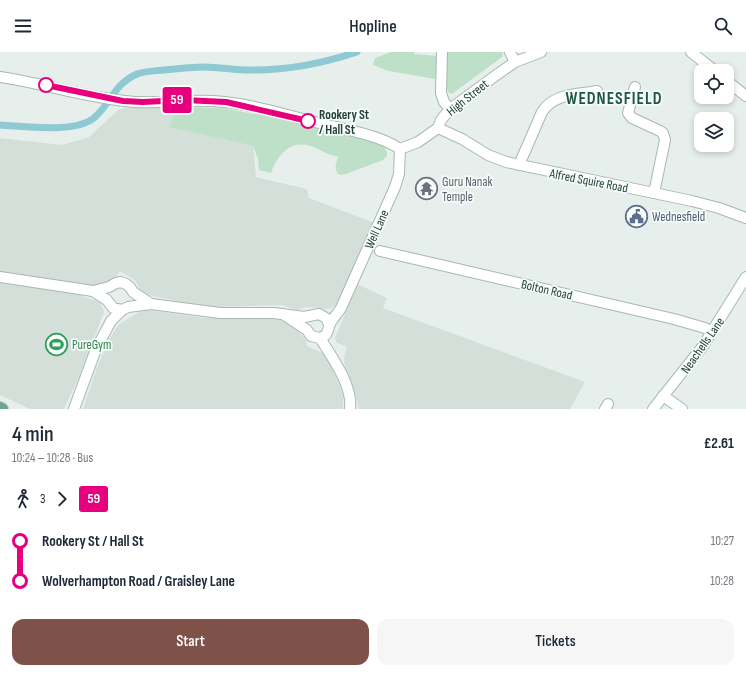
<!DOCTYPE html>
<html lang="en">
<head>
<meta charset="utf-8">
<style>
  body { margin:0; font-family:"Sofia Sans Condensed",sans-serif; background:#f6f6f7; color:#1f2937; height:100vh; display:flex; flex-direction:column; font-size:15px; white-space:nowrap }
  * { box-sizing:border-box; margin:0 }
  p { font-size:13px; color:#747a83 }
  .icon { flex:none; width:22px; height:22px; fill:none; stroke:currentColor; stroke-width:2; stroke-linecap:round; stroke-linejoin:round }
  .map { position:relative; height:357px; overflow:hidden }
  .details { display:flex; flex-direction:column; background:#fff; flex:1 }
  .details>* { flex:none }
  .badge { padding:0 8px; border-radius:3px; font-size:14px; line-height:26px }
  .fabs { position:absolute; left:694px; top:12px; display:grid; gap:8px }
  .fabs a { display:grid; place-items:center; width:40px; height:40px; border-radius:8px; background:#fff; box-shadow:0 2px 6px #0003; font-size:20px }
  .map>.badge { position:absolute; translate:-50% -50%; box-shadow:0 0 0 2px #fff }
  .legs { display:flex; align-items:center; gap:6px; height:44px; padding:0 12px; font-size:13px }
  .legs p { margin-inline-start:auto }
  .headline { display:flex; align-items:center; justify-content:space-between; height:68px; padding:0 12px }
  h1 { font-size:22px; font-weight:600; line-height:30px }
  .action { display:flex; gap:8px; margin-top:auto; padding:8px 12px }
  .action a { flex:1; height:46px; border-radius:12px; background:#7f5249; color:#fff; font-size:16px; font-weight:600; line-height:46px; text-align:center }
  .action a+a { background:#f6f6f7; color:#1f2937 }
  ul { padding:0 12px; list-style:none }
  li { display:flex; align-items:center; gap:14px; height:40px; font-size:15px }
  li i { display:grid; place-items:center; width:6px; height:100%; margin:0 5px; background:currentColor }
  li i::after { content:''; width:10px; height:10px; margin:-5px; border:3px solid; border-radius:50%; background:#fff }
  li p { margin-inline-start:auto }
  li:first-child i { background:linear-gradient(#0000 50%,currentColor 0) }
  li:last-child i { background:linear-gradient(currentColor 50%,#0000 0) }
  header { display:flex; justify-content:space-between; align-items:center; height:52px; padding:0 12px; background:#fff; font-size:18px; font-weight:600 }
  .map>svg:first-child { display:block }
  .built { fill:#d4dfda }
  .green { fill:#bfe0c8 }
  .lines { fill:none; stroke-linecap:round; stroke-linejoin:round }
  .canal { stroke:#8ec9d4; stroke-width:7 }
  .minor-casing { stroke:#a8b8b2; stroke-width:12 }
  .major-casing { stroke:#c2cac8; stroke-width:14 }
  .minor { stroke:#fff; stroke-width:10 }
  .major { stroke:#6aa596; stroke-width:12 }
  .line-1-casing { stroke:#fff; stroke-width:9 }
  .line-1 { stroke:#e6007e; stroke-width:6 }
  .stop-1-dot { fill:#fff; stroke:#e6007e; stroke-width:2 }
  .labels { text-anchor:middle; stroke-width:3.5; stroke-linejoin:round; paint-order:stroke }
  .street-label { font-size:13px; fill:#24423a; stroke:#f7fbf9 }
  .stop-label { font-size:13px; font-weight:bold; fill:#24423a; stroke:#f7fbf9; text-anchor:start }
  .worship-label { font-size:13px; fill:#5b616d; stroke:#f7fbf9; text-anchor:start }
  .service-label { font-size:13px; fill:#4e5e75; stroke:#f7fbf9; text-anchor:start }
  .leisure-label { font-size:13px; fill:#27864d; stroke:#f7fbf9; text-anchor:start }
  .district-label { font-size:17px; font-weight:bold; letter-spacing:1px; fill:#1f5548; stroke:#f7fbf9 }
</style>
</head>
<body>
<header><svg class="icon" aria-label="menu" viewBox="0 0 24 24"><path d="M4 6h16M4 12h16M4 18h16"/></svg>Hopline<svg class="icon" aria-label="search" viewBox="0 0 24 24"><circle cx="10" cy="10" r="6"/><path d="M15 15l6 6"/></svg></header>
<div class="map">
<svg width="746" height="357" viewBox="0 0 746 357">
  <rect width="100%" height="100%" fill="#e6efeb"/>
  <g class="built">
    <path d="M129,55H179L168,75L253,94L256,125L307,137L309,146L375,171L336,253L329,257L307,255L297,258L281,253L206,255L142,242L136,229L120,219L114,228L95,234L78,232L84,245L100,250L104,260L79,325L64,357H30L0,343V86L62,93L89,85L118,58Z"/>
    <path d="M357,232L387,246L383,256L585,330L570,357H359L356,345L345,317L344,305L347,295L336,290L335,286Z"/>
    <path d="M148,258L204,266H277L292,272L306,288L307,294L323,301L331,314L343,342V357H83L97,315L109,288L118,273L139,260Z"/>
  </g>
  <g class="green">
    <path d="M391,0H414V2L438,4L435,27L389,19L373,13L375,6Z"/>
    <path d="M447,0H503L502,5L452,42L448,40L447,35Z"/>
    <path d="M179,55L221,56L261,63L371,89C379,92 388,94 387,104L383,108L346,122L340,123C333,119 336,112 338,105C329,103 322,99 314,95C291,86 278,102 271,121L259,118L258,107L253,94L168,75Z"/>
  </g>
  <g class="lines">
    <path class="canal" d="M0,73C24,74 77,82 95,65C111,51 114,32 137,22C145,19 155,19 164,18C177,17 191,15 204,15C221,15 238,19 255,18C290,18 324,11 357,0"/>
    <defs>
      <g id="minor">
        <path d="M442,0L441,41L444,50L450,57"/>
        <path d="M510,0L515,10"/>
        <path d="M691,0L715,19"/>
        <path d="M0,25C42,31 83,45 125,49C154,53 183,47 213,49C249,51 285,63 319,71C343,77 380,83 400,97"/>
        <path d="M727,29L746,44"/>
        <path d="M635,35L628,61L632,66L660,79L663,81L665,88L654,141"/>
        <path d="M438,76L462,87L488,103L506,110L692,149L719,156L746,166"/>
        <path d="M400,97L418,90L438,76L441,68L450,57L495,24L515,10L541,0"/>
        <path d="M519,113L542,60C554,41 577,43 597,39"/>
        <path d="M380,199L674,267L705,276L712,280"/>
        <path d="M0,225L93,239L109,235L116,231L121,230L126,232L130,235L133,240L151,252"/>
        <path d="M93,239L107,248L113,256L117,257L122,258L128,255L151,252L220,261H274L304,265L319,262L326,266L329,272"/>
        <path d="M283,262L307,278L311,284L320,286C331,282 326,277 331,270C334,265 338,261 341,256L395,135L399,122L400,97"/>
        <path d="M320,286C332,305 353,334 350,357"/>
        <path d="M663,344L682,357"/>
        <path d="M74,357L96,297L111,269L122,258"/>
        <path d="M605,357L608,352"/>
        <path d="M653,357L703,294L746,225"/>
      </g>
      <path id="major" d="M0,356L2,357"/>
    </defs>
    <use href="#minor" class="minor-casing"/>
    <use href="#major" class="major-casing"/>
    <use href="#minor" class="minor"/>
    <use href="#major" class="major"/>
  </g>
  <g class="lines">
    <defs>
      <path id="line-1" d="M46,33L123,49L143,50L184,48L226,50L308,69"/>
    </defs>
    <use href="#line-1" class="line-1-casing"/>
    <use href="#line-1" class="line-1"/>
  </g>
  <defs>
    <symbol id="temple-ring" viewBox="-11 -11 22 22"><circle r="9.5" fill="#f7fbf9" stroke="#6b7280" stroke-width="1.5"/><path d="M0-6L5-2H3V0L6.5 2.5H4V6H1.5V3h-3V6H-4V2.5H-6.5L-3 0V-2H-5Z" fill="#6b7280"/></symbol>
    <symbol id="civic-ring" viewBox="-11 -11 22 22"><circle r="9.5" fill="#f7fbf9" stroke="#5c6f8a" stroke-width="1.5"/><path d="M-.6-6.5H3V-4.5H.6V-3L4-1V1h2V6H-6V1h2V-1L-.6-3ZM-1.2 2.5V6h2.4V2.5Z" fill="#5c6f8a"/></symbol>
    <symbol id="stadium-ring" viewBox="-11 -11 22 22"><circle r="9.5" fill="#f7fbf9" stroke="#2e9e5b" stroke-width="1.5"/><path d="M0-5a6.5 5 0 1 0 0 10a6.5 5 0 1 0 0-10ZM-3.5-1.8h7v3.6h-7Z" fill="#2e9e5b"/></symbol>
  </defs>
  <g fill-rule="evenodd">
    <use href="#temple-ring" x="414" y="124" width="25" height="25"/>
    <use href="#civic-ring" x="624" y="152" width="25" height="25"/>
    <use href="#stadium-ring" x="44" y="280" width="25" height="25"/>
  </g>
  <g class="stop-1-dot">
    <circle cx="46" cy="33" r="7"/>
    <circle cx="308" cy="69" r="7"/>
  </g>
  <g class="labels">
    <g class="street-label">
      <text transform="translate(467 45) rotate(-39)" y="5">High Street</text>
      <text transform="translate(589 128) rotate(11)" y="5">Alfred Squire Road</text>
      <text transform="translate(376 177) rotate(-66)" y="5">Well Lane</text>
      <text transform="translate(547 237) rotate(13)" y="5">Bolton Road</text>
      <text transform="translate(702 293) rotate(-55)" y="5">Neachells Lane</text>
    </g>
    <g class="stop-label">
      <text x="319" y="67">Rookery St<tspan x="319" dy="15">/ Hall St</tspan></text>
    </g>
    <g class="worship-label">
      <text x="442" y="134">Guru Nanak<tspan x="442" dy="15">Temple</tspan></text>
    </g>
    <g class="service-label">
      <text x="652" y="169">Wednesfield</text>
    </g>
    <g class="leisure-label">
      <text x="72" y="297">PureGym</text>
    </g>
    <g class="district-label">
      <text x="614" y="52">WEDNESFIELD</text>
    </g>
  </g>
</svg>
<div class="fabs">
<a><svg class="icon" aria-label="locate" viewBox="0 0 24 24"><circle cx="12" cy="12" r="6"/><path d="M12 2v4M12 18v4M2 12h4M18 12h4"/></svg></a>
<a><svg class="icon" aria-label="layers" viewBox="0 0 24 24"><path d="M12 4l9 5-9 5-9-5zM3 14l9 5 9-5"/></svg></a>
</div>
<b class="badge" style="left:177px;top:48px;background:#e6007e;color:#fff">59</b>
</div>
<section class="details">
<div class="headline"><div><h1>4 min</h1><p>10:24 – 10:28 · Bus</p></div><b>£2.61</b></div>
<div class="legs"><svg class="icon" aria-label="walk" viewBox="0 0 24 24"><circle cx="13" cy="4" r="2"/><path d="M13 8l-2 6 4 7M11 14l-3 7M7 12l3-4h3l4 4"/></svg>3<svg class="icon" aria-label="forward" viewBox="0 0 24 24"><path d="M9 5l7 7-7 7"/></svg><b class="badge" style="background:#e6007e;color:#fff">59</b></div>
<ul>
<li><i style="color:#e6007e"></i><b>Rookery St / Hall St</b><p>10:27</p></li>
<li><i style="color:#e6007e"></i><b>Wolverhampton Road / Graisley Lane</b><p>10:28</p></li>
</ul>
<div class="action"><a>Start</a><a>Tickets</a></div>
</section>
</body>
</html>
